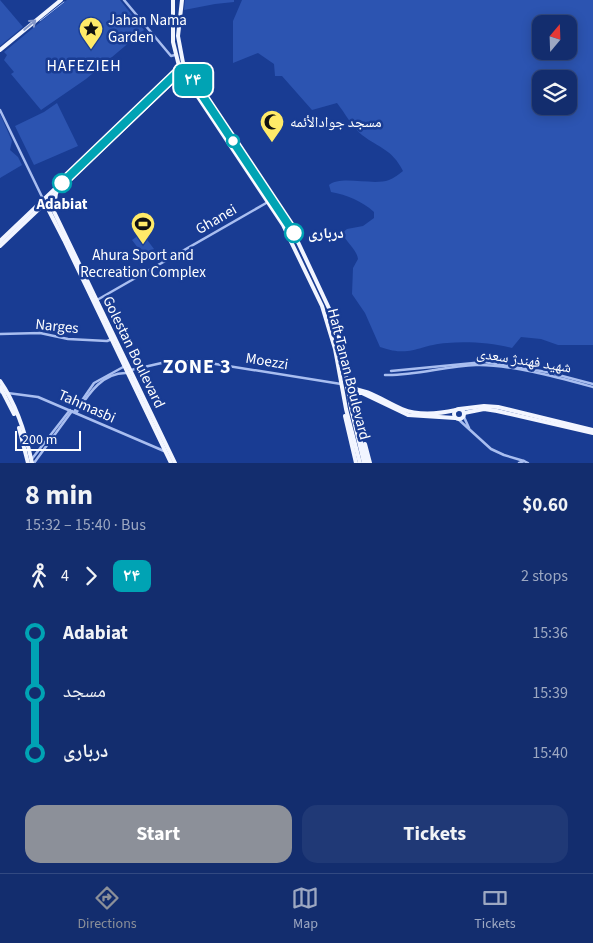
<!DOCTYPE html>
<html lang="en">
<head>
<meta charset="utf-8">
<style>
  body { margin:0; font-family:"Source Sans 3","Noto Naskh Arabic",sans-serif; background:#203976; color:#f1f3f6; height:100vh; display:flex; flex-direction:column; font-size:19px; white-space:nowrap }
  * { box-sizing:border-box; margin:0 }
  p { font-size:16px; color:#9da8c2 }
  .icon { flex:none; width:28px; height:28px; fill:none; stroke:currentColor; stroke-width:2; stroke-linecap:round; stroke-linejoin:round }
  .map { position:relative; height:463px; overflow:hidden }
  .drawer { display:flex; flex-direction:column; background:#132d6e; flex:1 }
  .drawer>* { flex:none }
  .badge { padding:0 10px; border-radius:8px; font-size:18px; line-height:32px }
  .needle { width:32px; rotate:19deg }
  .fabs { position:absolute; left:532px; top:15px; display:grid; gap:10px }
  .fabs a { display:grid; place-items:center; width:45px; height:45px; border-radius:10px; background:#132d6e; box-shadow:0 2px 12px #0003,0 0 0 1px #324981; font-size:25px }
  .scale { position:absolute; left:15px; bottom:12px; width:66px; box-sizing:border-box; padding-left:5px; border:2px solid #fff; border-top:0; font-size:14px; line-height:18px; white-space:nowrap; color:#fff; -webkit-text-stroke:4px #193c93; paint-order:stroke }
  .map>.badge { position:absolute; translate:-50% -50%; box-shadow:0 0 0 2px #fff }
  .legs { display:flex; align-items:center; gap:8px; height:55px; padding:0 25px; font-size:16px }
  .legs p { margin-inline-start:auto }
  .head { display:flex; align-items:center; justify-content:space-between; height:85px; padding:0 25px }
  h1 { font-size:28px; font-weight:700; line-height:38px }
  .button { display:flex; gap:10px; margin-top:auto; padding:10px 25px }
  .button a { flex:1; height:58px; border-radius:15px; background:#8c9099; color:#fff; font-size:20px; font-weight:700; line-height:58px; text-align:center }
  .button a+a { background:#203976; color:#f1f3f6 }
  ul { padding:0 25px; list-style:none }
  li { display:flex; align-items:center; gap:18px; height:60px; font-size:19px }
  li i { display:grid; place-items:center; width:8px; height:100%; margin:0 6px; background:currentColor }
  li i::after { content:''; width:12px; height:12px; margin:-6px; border:4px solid; border-radius:50%; background:#132d6e }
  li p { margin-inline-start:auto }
  li:first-child i { background:linear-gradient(#0000 50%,currentColor 0) }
  li:last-child i { background:linear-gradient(currentColor 50%,#0000 0) }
  .dock { display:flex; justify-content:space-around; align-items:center; height:70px; border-top:1px solid #324981; background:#132d6e; font-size:14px; color:#9da8c2 }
  .dock a { display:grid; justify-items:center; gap:2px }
  .dock .current { color:#8c9099 }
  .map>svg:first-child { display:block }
  .green { fill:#2c54b1; fill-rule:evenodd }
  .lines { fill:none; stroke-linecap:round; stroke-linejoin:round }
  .stream { stroke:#9cb7f2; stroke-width:1 }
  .minor { stroke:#a9bef0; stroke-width:2.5 }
  .major { stroke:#f2f5ff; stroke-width:4 }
  .oneway { stroke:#8698c9 }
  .line-1-casing { stroke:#fff; stroke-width:11 }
  .line-1 { stroke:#00a3b4; stroke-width:8 }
  .stop-1-dot { fill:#fff; stroke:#00a3b4; stroke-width:2.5 }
  .labels { text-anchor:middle; stroke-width:5; stroke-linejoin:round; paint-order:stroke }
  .poi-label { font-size:15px; fill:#fff; stroke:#193c93; text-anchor:start }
  .stop-label { font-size:15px; font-weight:bold; fill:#fff; stroke:#193c93 }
  .street-label { font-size:15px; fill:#fff; stroke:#193c93 }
  .neighbourhood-label { font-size:16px; letter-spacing:1px; fill:#fff; stroke:#193c93 }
  .district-label { font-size:20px; font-weight:bold; letter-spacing:1px; fill:#fff; stroke:#193c93 }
</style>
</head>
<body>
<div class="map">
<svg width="593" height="463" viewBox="0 0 593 463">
  <rect width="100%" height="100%" fill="#193c93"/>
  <g class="green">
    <path d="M0,0L23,27L0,46Z"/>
    <path d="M67,0H120L144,30L86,79L41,110L11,74L14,72L4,60L7,55L4,52Z"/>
    <path d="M185,0H234V2L215,4L184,10Z"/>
    <path d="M242,0H593V345H558L541,339L521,337L512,348C493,343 467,341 447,343C417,345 412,358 380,347L365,313L352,294L353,268L358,259C357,250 347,243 342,233L347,229L363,226L374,218V212C362,201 347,195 331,192L329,185C341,175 373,186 389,180C394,178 399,174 403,171C392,149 379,148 362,135C352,127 345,113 337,103L312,110L282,76H275L274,64L258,53L233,63V21ZM541,24H569V51H541ZM541,79H569V106H541Z"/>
    <path d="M57,103L78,146L34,165L15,126L44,112Z"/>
    <path d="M0,114L12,141L10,150L18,157L22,165L0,178Z"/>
    <path d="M142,233L154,249L144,256L132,240Z"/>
  </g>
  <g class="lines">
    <path class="stream" d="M40,21L64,2"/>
    <g class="minor">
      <path d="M124,0L171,56L175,55"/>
      <path d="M0,110L44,201"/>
      <path d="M97,300L268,202"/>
      <path d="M0,334L40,333L68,339L107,341L112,339"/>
      <path d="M131,370L166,362L197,361L341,384"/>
      <path d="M391,371L484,362L547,372L593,384"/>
      <path d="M385,375C415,376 445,366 476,365C510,364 560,378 593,387"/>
      <path d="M0,392L38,397L164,451"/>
      <path d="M74,412L94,383L125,366"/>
      <path d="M76,413C88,395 102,372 127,373"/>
      <path d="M464,417L469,428"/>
      <path d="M458,419L491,449L504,455L524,461"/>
      <path d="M31,460L70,410"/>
      <path d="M34,463L72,411"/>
      <path d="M519,463L524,461L528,463"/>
    </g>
    <g class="major">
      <path d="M173,0V42L180,70L283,225L322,306L335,349L346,409L360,463"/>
      <path d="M182,0L178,36L184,68L290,225L334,319L342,349L351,408L364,463"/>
      <path d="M0,50L61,0"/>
      <path d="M173,82L190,86"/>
      <path d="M47,197L175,463"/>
      <path d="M45,203L64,240L171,463"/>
      <path d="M54,208L56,193"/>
      <path d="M0,241L180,70"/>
      <path d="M0,246L182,73"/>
      <path d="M0,381C16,404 26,435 32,463"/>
      <path d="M0,387L14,414"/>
      <path d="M347,388C369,389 383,401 402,409C419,416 438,414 456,410"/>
      <path d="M349,397L353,393H362L408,415L455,418"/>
      <circle cx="459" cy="414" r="5"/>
      <path d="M459,409L484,406L498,407L593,430"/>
      <path d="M464,413L484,409L497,411L593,433"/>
      <path d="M345,416L356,463"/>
      <path d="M19,428L28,463"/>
      <path d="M358,431L367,463"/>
      <path d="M365,444L370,463"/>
    </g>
  </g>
  <defs><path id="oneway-shaft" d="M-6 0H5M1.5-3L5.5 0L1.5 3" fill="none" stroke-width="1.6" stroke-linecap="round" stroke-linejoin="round" transform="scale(1.25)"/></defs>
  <use class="oneway" href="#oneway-shaft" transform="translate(30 25) rotate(-40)"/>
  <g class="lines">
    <defs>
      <path id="line-1" d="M62,183L180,70L184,68L294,233"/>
    </defs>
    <use href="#line-1" class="line-1-casing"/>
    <use href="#line-1" class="line-1"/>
  </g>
  <defs>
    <symbol id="sight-pin" viewBox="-11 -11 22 30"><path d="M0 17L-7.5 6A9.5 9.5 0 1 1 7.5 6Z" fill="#ffea68" stroke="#193c93"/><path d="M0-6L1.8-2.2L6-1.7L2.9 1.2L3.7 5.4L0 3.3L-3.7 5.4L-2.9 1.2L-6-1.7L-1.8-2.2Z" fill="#111"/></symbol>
    <symbol id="mosque-pin" viewBox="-11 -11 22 30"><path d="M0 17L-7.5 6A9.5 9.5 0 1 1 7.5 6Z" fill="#ffea68" stroke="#193c93"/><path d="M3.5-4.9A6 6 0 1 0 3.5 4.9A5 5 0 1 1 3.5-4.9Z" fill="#111"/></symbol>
    <symbol id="stadium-pin" viewBox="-11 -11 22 30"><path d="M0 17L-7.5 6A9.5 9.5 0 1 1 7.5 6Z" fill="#ffea68" stroke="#193c93"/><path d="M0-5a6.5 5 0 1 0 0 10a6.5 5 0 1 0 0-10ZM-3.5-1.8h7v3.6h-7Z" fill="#111"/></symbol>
  </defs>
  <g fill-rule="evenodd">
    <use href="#sight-pin" x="77" y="15" width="28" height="38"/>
    <use href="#mosque-pin" x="258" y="108" width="28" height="38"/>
    <use href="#stadium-pin" x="129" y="210" width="28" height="38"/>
  </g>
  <g class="stop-1-dot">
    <circle cx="233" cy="141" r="6"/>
    <circle cx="62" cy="183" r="9"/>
    <circle cx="294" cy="233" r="9"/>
  </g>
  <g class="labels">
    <g class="poi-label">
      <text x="108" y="25">Jahan Nama<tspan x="108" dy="17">Garden</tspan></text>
      <text x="290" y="127">مسجد جوادالأئمه</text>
      <text x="143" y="260" text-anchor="middle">Ahura Sport and<tspan x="143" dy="17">Recreation Complex</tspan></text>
    </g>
    <g class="stop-label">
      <text x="62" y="209">Adabiat</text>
      <text x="308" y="238" text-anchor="start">درباری</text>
    </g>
    <g class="street-label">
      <text transform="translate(216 219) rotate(-30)" y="5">Ghanei</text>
      <text transform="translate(57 326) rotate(6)" y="5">Narges</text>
      <text transform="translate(134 352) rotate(64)" y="5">Golestan Boulevard</text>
      <text transform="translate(524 360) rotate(9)" y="5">شهید فهندژ سعدی</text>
      <text transform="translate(267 361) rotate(9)" y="5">Moezzi</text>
      <text transform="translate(349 374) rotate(76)" y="5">Haft Tanan Boulevard</text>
      <text transform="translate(87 406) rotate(24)" y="5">Tahmasbi</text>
    </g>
    <g class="neighbourhood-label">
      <text x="84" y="71">HAFEZIEH</text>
    </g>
    <g class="district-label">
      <text x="197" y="373">ZONE 3</text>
    </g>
  </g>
</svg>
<div class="fabs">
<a><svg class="needle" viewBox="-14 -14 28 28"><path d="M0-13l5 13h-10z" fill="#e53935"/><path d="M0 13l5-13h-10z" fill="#9da8c2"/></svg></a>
<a><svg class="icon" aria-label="layers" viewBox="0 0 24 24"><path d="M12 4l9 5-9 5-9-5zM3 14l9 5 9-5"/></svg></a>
</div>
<div class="scale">200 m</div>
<b class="badge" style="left:193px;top:80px;background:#00a3b4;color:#fff">۲۴</b>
</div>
<section class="drawer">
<div class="head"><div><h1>8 min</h1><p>15:32 – 15:40 · Bus</p></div><b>$0.60</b></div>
<div class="legs"><svg class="icon" aria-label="walk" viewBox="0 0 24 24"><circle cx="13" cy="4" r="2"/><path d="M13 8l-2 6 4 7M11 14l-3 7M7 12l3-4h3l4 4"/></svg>4<svg class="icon" aria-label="forward" viewBox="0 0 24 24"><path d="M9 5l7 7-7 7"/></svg><b class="badge" style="background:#00a3b4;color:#fff">۲۴</b><p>2 stops</p></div>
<ul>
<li><i style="color:#00a3b4"></i><b>Adabiat</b><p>15:36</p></li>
<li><i style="color:#00a3b4"></i><span>مسجد</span><p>15:39</p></li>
<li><i style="color:#00a3b4"></i><b>درباری</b><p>15:40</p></li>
</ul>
<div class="button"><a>Start</a><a>Tickets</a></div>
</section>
<nav class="dock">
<a class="current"><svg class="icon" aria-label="directions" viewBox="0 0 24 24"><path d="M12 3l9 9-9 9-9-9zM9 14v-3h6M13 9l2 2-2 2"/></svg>Directions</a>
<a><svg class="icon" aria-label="map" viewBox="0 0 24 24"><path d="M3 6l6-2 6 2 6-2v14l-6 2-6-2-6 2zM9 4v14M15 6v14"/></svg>Map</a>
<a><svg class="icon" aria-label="tickets" viewBox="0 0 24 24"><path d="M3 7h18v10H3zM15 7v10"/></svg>Tickets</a>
</nav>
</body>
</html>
